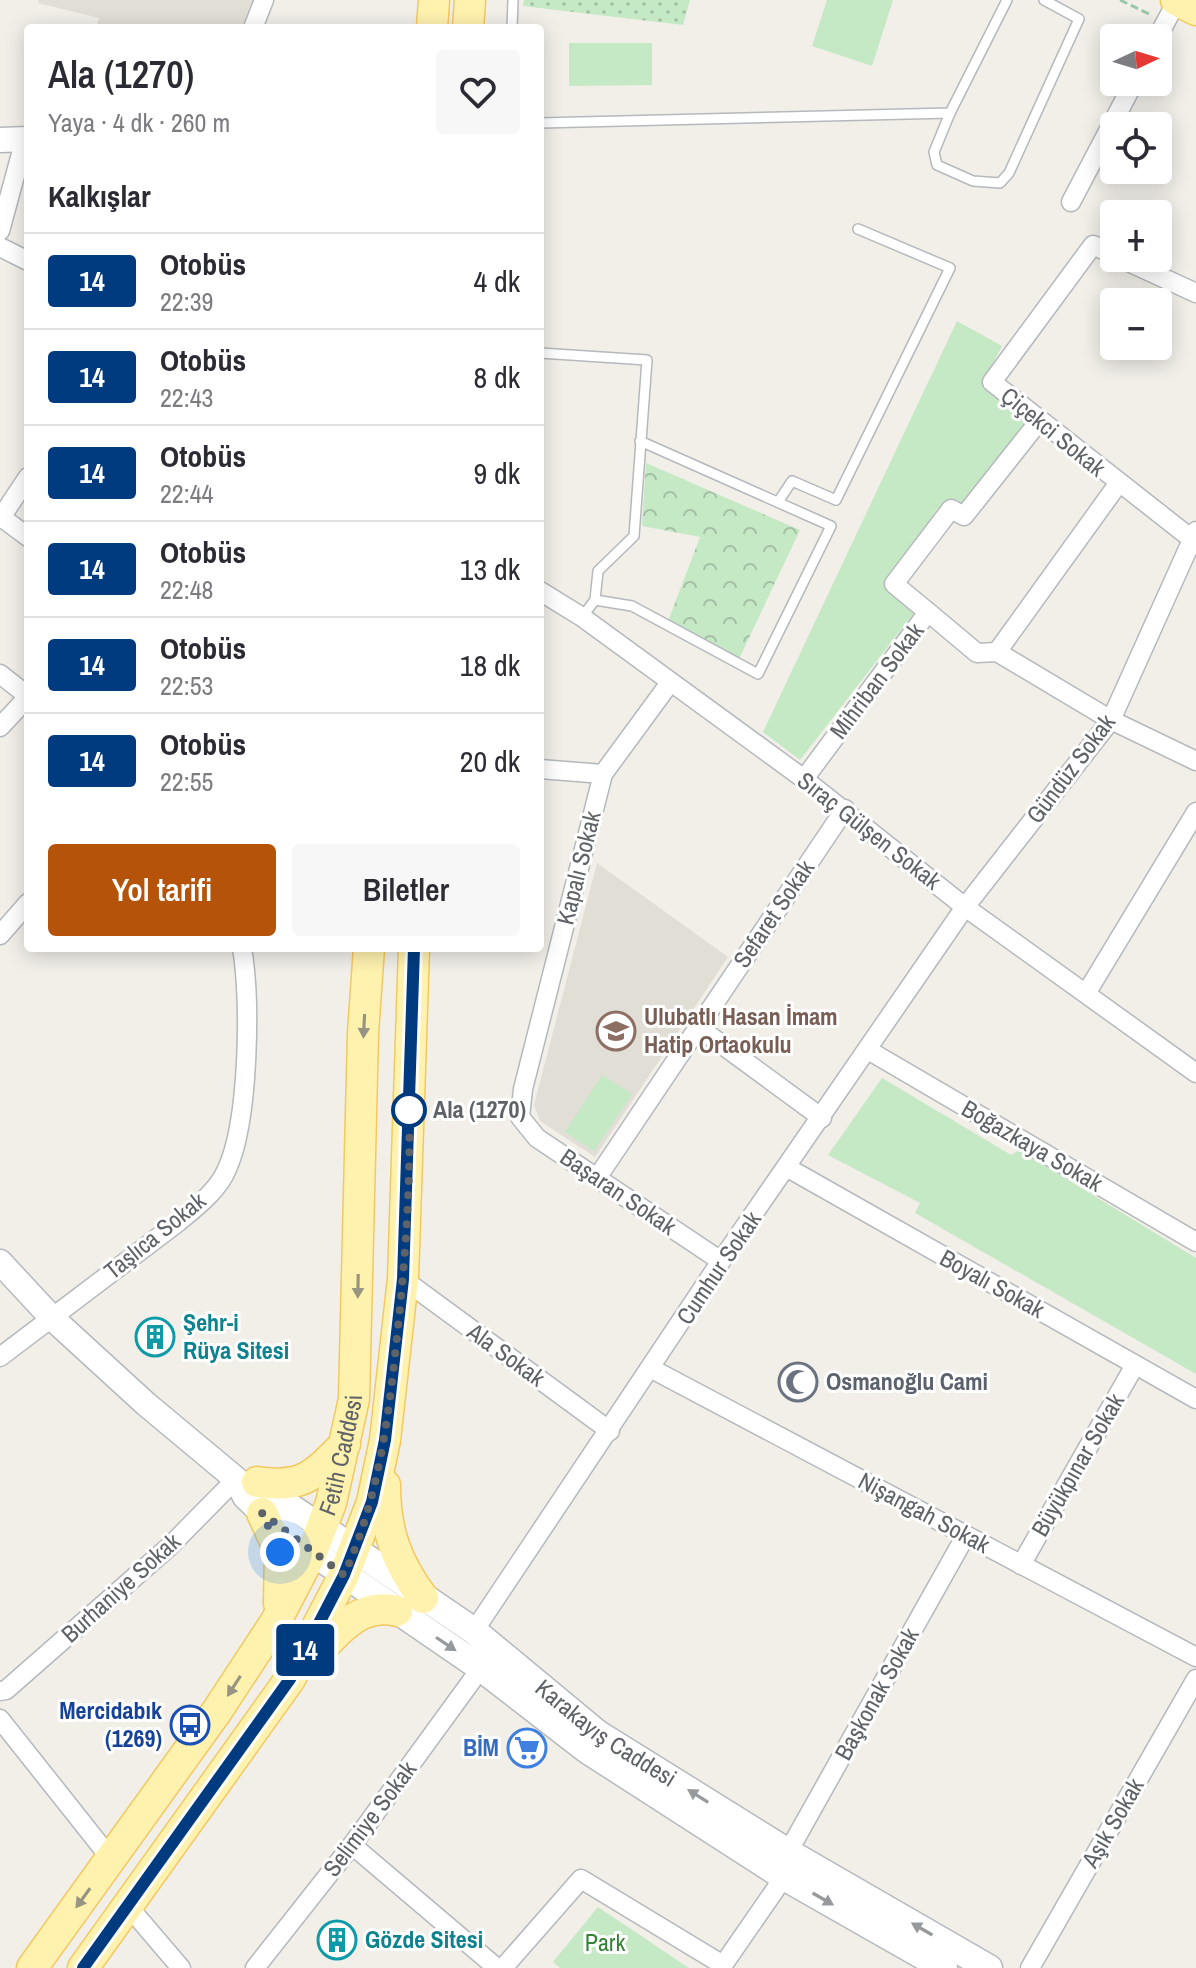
<!DOCTYPE html>
<html lang="tr">
<head>
<meta charset="utf-8">
<style>
  body { margin:0; font-family:"Archivo Narrow",sans-serif; background:#f7f7f7; color:#2b2b33; height:100vh; display:flex; flex-direction:column; font-size:30px; white-space:nowrap }
  * { box-sizing:border-box; margin:0 }
  p { font-size:26px; color:#7c7c81 }
  .icon { flex:none; width:44px; height:44px; fill:none; stroke:currentColor; stroke-width:2; stroke-linecap:round; stroke-linejoin:round }
  .map { position:relative; flex:1; overflow:hidden }
  .sheet { position:absolute; left:24px; top:24px; width:520px; height:928px; display:flex; flex-direction:column; background:#fff; border-radius:8px; box-shadow:0 4px 20px #0003 }
  .sheet>* { flex:none }
  .badge { padding:0 16px; border-radius:6px; font-size:28px; line-height:52px }
  .needle { width:52px; rotate:86deg }
  .controls { position:absolute; left:1100px; top:24px; display:grid; gap:16px }
  .controls a { display:grid; place-items:center; width:72px; height:72px; border-radius:8px; background:#fff; box-shadow:0 4px 20px #0003; font-size:40px }
  .you { position:absolute; width:40px; height:40px; margin:-20px; border:6px solid #fff; border-radius:50%; background:#1a73e8; box-shadow:0 0 0 12px #1a73e833 }
  .map>.badge { position:absolute; translate:-50% -50%; box-shadow:0 0 0 4px #fff }
  h2 { padding:0 24px; font-size:30px; line-height:72px }
  .round { display:grid; place-items:center; flex:none; width:84px; height:84px; border-radius:8px; background:#f7f7f7 }
  .headline { display:flex; align-items:center; justify-content:space-between; height:136px; padding:0 24px }
  h1 { font-size:38px; font-weight:600; line-height:60px }
  .button { display:flex; gap:16px; margin-top:auto; padding:16px 24px }
  .button a { flex:1; height:92px; border-radius:8px; background:#b45309; color:#fff; font-size:32px; font-weight:600; line-height:92px; text-align:center }
  .button a+a { background:#f7f7f7; color:#2b2b33 }
  ul { padding:0; list-style:none }
  li { display:flex; align-items:center; gap:24px; height:96px; padding:0 24px; border-top:2px solid #e1e1e2 }
  li div { flex:1 }
  li b { display:block; font-size:30px }
  li em { font-style:normal }
  li .badge { min-width:88px; font-weight:700; text-align:center }
  .map>svg:first-child { display:block }
  .education { fill:#e1ded6 }
  .grass { fill:url(#grass-dots) }
  .forest { fill:url(#forest-crowns) }
  .park { fill:#c5e8c5 }
  .lines { fill:none; stroke-linecap:round; stroke-linejoin:round }
  .service-casing { stroke:#b5b8bc; stroke-width:12 }
  .minor-casing { stroke:#b5b8bc; stroke-width:21 }
  .tertiary-casing { stroke:#b5b8bc; stroke-width:27 }
  .secondary-casing { stroke:#b6babf; stroke-width:29 }
  .primary-casing { stroke:#f2c960; stroke-width:33 }
  .path { stroke:#9cc7a9; stroke-width:3; stroke-dasharray:8 4; stroke-linecap:butt }
  .service { stroke:#fff; stroke-width:9 }
  .minor { stroke:#fff; stroke-width:18 }
  .tertiary { stroke:#fff; stroke-width:24 }
  .secondary { stroke:#fff; stroke-width:26 }
  .primary { stroke:#fff2af; stroke-width:30 }
  .oneway { fill:#979581 }
  .oneway2 { fill:#979a9d }
  .line-casing { stroke:#fff; stroke-width:18 }
  .line { stroke:#003b80; stroke-width:12 }
  .walk { stroke:#5f6368; stroke-width:8; stroke-dasharray:0 14.4 }
  .stop-dot { fill:#fff; stroke:#003b80; stroke-width:4 }
  .labels { text-anchor:middle; stroke-width:6; stroke-linejoin:round; paint-order:stroke }
  .street-label { font-size:24px; fill:#5f6368; stroke:#fff }
  .education-label { font-size:24px; font-weight:bold; fill:#785e54; stroke:#fff; text-anchor:start }
  .stop-label { font-size:24px; font-weight:bold; fill:#5f6368; stroke:#fff; text-anchor:start }
  .culture-label { font-size:24px; font-weight:bold; fill:#0d838f; stroke:#fff; text-anchor:start }
  .worship-label { font-size:24px; font-weight:bold; fill:#5b616d; stroke:#fff; text-anchor:start }
  .transit-label { font-size:24px; font-weight:bold; fill:#164399; stroke:#fff; text-anchor:end }
  .shop-label { font-size:24px; font-weight:bold; fill:#366cbe; stroke:#fff; text-anchor:end }
  .park-label { font-size:24px; fill:#348238; stroke:#fff }
</style>
</head>
<body>
<div class="map">
<svg width="1196" height="1968" viewBox="0 0 1196 1968">
  <defs>
    <pattern id="grass-dots" width="8" height="8" patternUnits="userSpaceOnUse" patternTransform="scale(2)"><rect width="8" height="8" fill="#c5e8c5"/><path d="M2 2h.1M6 6h.1" fill="none" stroke="#a3c0a4" stroke-width="1.8" stroke-linecap="round"/></pattern>
    <pattern id="forest-crowns" width="20" height="18" patternUnits="userSpaceOnUse" patternTransform="scale(2)"><rect width="20" height="18" fill="#c5e8c5"/><path d="M2 6a3 3 0 1 1 6 0M12 15a3 3 0 1 1 6 0" fill="none" stroke="#a3c0a4"/></pattern>
  </defs>
  <rect width="100%" height="100%" fill="#f1efe8"/>
  <g class="education">
    <path d="M39,0H253L242,28H96L99,18L38,3Z"/>
    <path d="M597,863L728,957L595,1157L540,1121L534,1105Z"/>
  </g>
  <path class="grass" d="M524,0H690L683,25L523,6Z"/>
  <path class="forest" d="M646,463L800,530L739,659L667,624L700,537L642,526Z"/>
  <g class="park">
    <path d="M827,0H893L872,66L812,46Z"/>
    <path d="M569,43H652V85L569,86Z"/>
    <path d="M957,321L1002,346L986,376L1032,417L966,507L937,509L885,586L917,609L800,760L763,732Z"/>
    <path d="M602,1075L632,1094L594,1151L565,1132Z"/>
    <path d="M882,1078L1011,1155L1019,1150L1196,1258V1374L915,1213L920,1203L828,1155Z"/>
    <path d="M598,1907L689,1968H560L553,1962Z"/>
  </g>
  <g class="lines">
    <defs>
      <g id="service">
        <path d="M512,28L513,0"/>
        <path d="M950,113L934,152L937,165L973,181L1000,183L1009,173L1079,19L1044,0"/>
        <path d="M540,123L950,113L1007,0"/>
        <path d="M540,353L647,360L634,536L598,571L595,600L582,617"/>
        <path d="M778,502L792,481L836,500L950,268L858,229"/>
        <path d="M595,600L632,606L758,674L831,526L640,441"/>
      </g>
      <g id="minor">
        <path d="M253,28L264,0"/>
        <path d="M1157,38L1177,1"/>
        <path d="M1071,202L1134,82"/>
        <path d="M0,231L25,139"/>
        <path d="M0,247L28,261"/>
        <path d="M1114,255L1093,245L992,382L1193,540"/>
        <path d="M1120,258L1196,293"/>
        <path d="M1,517L28,537"/>
        <path d="M0,519L28,477"/>
        <path d="M540,591L582,617L804,779L965,907L1196,1073"/>
        <path d="M928,612L977,653L997,652L1111,720L1196,761"/>
        <path d="M997,652L1118,484"/>
        <path d="M0,674L28,696"/>
        <path d="M669,684L603,774L523,1089L520,1117L537,1138L721,1261"/>
        <path d="M0,727L28,697"/>
        <path d="M540,769L603,774"/>
        <path d="M804,779L928,612L894,584L951,509L964,516L1040,420"/>
        <path d="M0,935L28,903"/>
        <path d="M1087,992L1196,812"/>
        <path d="M698,1027L822,1118"/>
        <path d="M868,1050L1196,1242"/>
        <path d="M788,1168L1196,1399"/>
        <path d="M597,1178L845,809"/>
        <path d="M403,1279L610,1431"/>
        <path d="M0,1357L177,1223C195,1208 218,1191 227,1169C249,1121 251,1000 242,948"/>
        <path d="M652,1369L1196,1657"/>
        <path d="M1021,1565L1135,1365"/>
        <path d="M474,1631L721,1261L965,907L1111,720L1196,531"/>
        <path d="M0,1691L6,1690L170,1546L236,1479"/>
        <path d="M0,1719L111,1859"/>
        <path d="M352,1845L497,1968"/>
        <path d="M788,1852L966,1535"/>
        <path d="M128,1906L181,1968"/>
        <path d="M255,1968L352,1845L481,1668"/>
        <path d="M503,1968L581,1879L723,1965"/>
        <path d="M721,1968L784,1877"/>
        <path d="M1030,1968L1196,1679"/>
      </g>
      <g id="tertiary">
        <path d="M0,140L28,139"/>
        <path d="M0,1262L52,1318L146,1404L236,1479L245,1497L262,1513L312,1552"/>
        <path d="M255,1482L323,1528"/>
      </g>
      <g id="secondary">
        <path id="s1" d="M323,1528L474,1631L597,1733L788,1852L989,1968"/>
        <path d="M312,1552L481,1668L587,1750L784,1877L944,1968"/>
      </g>
      <g id="primary">
        <path d="M1176,0L1196,10"/>
        <path d="M432,28L434,0"/>
        <path d="M468,28L470,0"/>
        <path d="M257,1482C303,1489 314,1475 345,1444"/>
        <path d="M385,1485C385,1530 396,1562 423,1598"/>
        <path d="M262,1513L280,1552L279,1603"/>
        <path d="M309,1662C334,1636 357,1601 397,1611"/>
        <path id="s2" d="M32,1968L217,1711L276,1621L312,1552L331,1503L354,1399L363,1033L369,948"/>
        <path d="M83,1968L290,1679L344,1575L372,1502L385,1440L403,1279L414,948"/>
      </g>
    </defs>
    <use href="#service" class="service-casing"/>
    <use href="#minor" class="minor-casing"/>
    <use href="#tertiary" class="tertiary-casing"/>
    <use href="#secondary" class="secondary-casing"/>
    <use href="#primary" class="primary-casing"/>
    <path class="path" d="M1120,0L1149,14"/>
    <use href="#service" class="service"/>
    <use href="#minor" class="minor"/>
    <use href="#tertiary" class="tertiary"/>
    <use href="#secondary" class="secondary"/>
    <use href="#primary" class="primary"/>
  </g>
  <defs><path id="oneway-solid" d="M-6-.8H1V-3.2L6.5 0L1 3.2V.8H-6Z" transform="scale(2)"/></defs>
  <g class="oneway">
    <use href="#oneway-solid" transform="translate(364 1026) rotate(93)"/>
    <use href="#oneway-solid" transform="translate(358 1286) rotate(91)"/>
    <use href="#oneway-solid" transform="translate(234 1686) rotate(123)"/>
    <use href="#oneway-solid" transform="translate(83 1898) rotate(126)"/>
  </g>
  <g class="oneway2">
    <use href="#oneway-solid" transform="translate(446 1644) rotate(34)"/>
    <use href="#oneway-solid" transform="translate(698 1796) rotate(-148)"/>
    <use href="#oneway-solid" transform="translate(823 1899) rotate(30)"/>
    <use href="#oneway-solid" transform="translate(922 1929) rotate(-150)"/>
  </g>
  <g class="lines">
    <defs>
      <path id="line" d="M83,1968L290,1679L344,1575L372,1502L385,1440L403,1279L414,948"/>
    </defs>
    <use href="#line" class="line-casing"/>
    <use href="#line" class="line"/>
    <path class="walk" d="M280,1552L262,1513L344,1575C379,1498 388,1420 397,1337C405,1261 411,1186 409,1110"/>
  </g>
  <defs>
    <symbol id="school-ring" viewBox="-11 -11 22 22"><circle r="9.5" fill="#fff" stroke="#8d6e63" stroke-width="1.5"/><path d="M0-5L7-2L0 1L-7-2ZM-4 1L0 2.5L4 1V4Q0 6-4 4Z" fill="#8d6e63"/></symbol>
    <symbol id="building-ring" viewBox="-11 -11 22 22"><circle r="9.5" fill="#fff" stroke="#0f9aa8" stroke-width="1.5"/><path d="M-4-6H4V6H1V3H-1V6H-4ZM-2.5-4.3h1.7v1.8h-1.7ZM.8-4.3h1.7v1.8H.8ZM-2.5-1h1.7V.8h-1.7ZM.8-1h1.7V.8H.8Z" fill="#0f9aa8"/></symbol>
    <symbol id="mosque-ring" viewBox="-11 -11 22 22"><circle r="9.5" fill="#fff" stroke="#6b7280" stroke-width="1.5"/><path d="M3.5-4.9A6 6 0 1 0 3.5 4.9A5 5 0 1 1 3.5-4.9Z" fill="#6b7280"/></symbol>
    <symbol id="bus-ring" viewBox="-11 -11 22 22"><circle r="9.5" fill="#fff" stroke="#1a4fb4" stroke-width="1.5"/><path d="M-5-6H5V4H4V6H2V4H-2V6H-4V4H-5ZM-3.5-4V0h7V-4ZM-3.5 1.2v1.5H-2V1.2ZM2 1.2v1.5H3.5V1.2Z" fill="#1a4fb4"/></symbol>
    <symbol id="supermarket-ring" viewBox="-11 -11 22 22"><circle r="9.5" fill="#fff" stroke="#3f7fe0" stroke-width="1.5"/><path d="M-6-5.5h2.5l.6 2H6L4.5 2H-2.5L-4.4-4H-6ZM-1.5 3.2a1.3 1.3 0 1 0 .1 0ZM3 3.2a1.3 1.3 0 1 0 .1 0Z" fill="#3f7fe0"/></symbol>
  </defs>
  <g fill-rule="evenodd">
    <use href="#school-ring" x="594" y="1009" width="44" height="44"/>
    <use href="#building-ring" x="133" y="1315" width="44" height="44"/>
    <use href="#mosque-ring" x="776" y="1360" width="44" height="44"/>
    <use href="#bus-ring" x="168" y="1703" width="44" height="44"/>
    <use href="#supermarket-ring" x="505" y="1726" width="44" height="44"/>
    <use href="#building-ring" x="315" y="1918" width="44" height="44"/>
  </g>
  <circle class="stop-dot" cx="409" cy="1110" r="16"/>
  <g class="labels">
    <g class="street-label">
      <text transform="translate(1053 432) rotate(39)" y="8">Çiçekci Sokak</text>
      <text transform="translate(877 681) rotate(-53)" y="8">Mihriban Sokak</text>
      <text transform="translate(1071 769) rotate(-53)" y="8">Gündüz Sokak</text>
      <text transform="translate(869 831) rotate(38)" y="8">Sıraç Gülşen Sokak</text>
      <text transform="translate(579 868) rotate(-76)" y="8">Kapalı Sokak</text>
      <text transform="translate(774 914) rotate(-56)" y="8">Sefaret Sokak</text>
      <text transform="translate(1032 1146) rotate(30)" y="8">Boğazkaya Sokak</text>
      <text transform="translate(618 1192) rotate(34)" y="8">Başaran Sokak</text>
      <text transform="translate(155 1236) rotate(-39)" y="8">Taşlıca Sokak</text>
      <text transform="translate(719 1268) rotate(-56)" y="8">Cumhur Sokak</text>
      <text transform="translate(992 1284) rotate(29)" y="8">Boyalı Sokak</text>
      <text transform="translate(506 1355) rotate(36)" y="8">Ala Sokak</text>
      <text dy="8" stroke="none"><textPath href="#s2" startOffset="604">Fetih Caddesi</textPath></text>
      <text transform="translate(1078 1465) rotate(-60)" y="8">Büyükpınar Sokak</text>
      <text transform="translate(924 1513) rotate(28)" y="8">Nişangah Sokak</text>
      <text transform="translate(121 1588) rotate(-42)" y="8">Burhaniye Sokak</text>
      <text transform="translate(877 1694) rotate(-61)" y="8">Başkonak Sokak</text>
      <text dy="8" stroke="none"><textPath href="#s1" startOffset="350">Karakayış Caddesi</textPath></text>
      <text transform="translate(370 1819) rotate(-53)" y="8">Selimiye Sokak</text>
      <text transform="translate(1113 1823) rotate(-60)" y="8">Aşık Sokak</text>
    </g>
    <g class="education-label">
      <text x="644" y="1025">Ulubatlı Hasan İmam<tspan x="644" dy="28">Hatip Ortaokulu</tspan></text>
    </g>
    <g class="stop-label">
      <text x="433" y="1118">Ala (1270)</text>
    </g>
    <g class="culture-label">
      <text x="183" y="1331">Şehr-i<tspan x="183" dy="28">Rüya Sitesi</tspan></text>
      <text x="365" y="1948">Gözde Sitesi</text>
    </g>
    <g class="worship-label">
      <text x="826" y="1390">Osmanoğlu Cami</text>
    </g>
    <g class="transit-label">
      <text x="162" y="1719">Mercidabık<tspan x="162" dy="28">(1269)</tspan></text>
    </g>
    <g class="shop-label">
      <text x="499" y="1756">BİM</text>
    </g>
    <g class="park-label">
      <text x="605" y="1951">Park</text>
    </g>
  </g>
</svg>
<div class="controls">
<a><svg class="needle" viewBox="-14 -14 28 28"><path d="M0-13l5 13h-10z" fill="#e53935"/><path d="M0 13l5-13h-10z" fill="#7c7c81"/></svg></a>
<a><svg class="icon" aria-label="locate" viewBox="0 0 24 24"><circle cx="12" cy="12" r="6"/><path d="M12 2v4M12 18v4M2 12h4M18 12h4"/></svg></a>
<a>+</a>
<a>−</a>
</div>
<div class="you" style="left:280px;top:1552px"></div>
<b class="badge" style="left:305px;top:1650px;background:#003b80;color:#fff">14</b>
<section class="sheet">
<div class="headline"><div><h1>Ala (1270)</h1><p>Yaya · 4 dk · 260 m</p></div><a class="round"><svg class="icon" aria-label="heart" viewBox="0 0 24 24"><path d="M12 20l-8-8c-3-5 5-10 8-4 3-6 11-1 8 4z"/></svg></a></div>
<h2>Kalkışlar</h2>
<ul>
<li><span class="badge" style="background:#003b80;color:#fff">14</span><div><b>Otobüs</b><p>22:39</p></div><em>4 dk</em></li>
<li><span class="badge" style="background:#003b80;color:#fff">14</span><div><b>Otobüs</b><p>22:43</p></div><em>8 dk</em></li>
<li><span class="badge" style="background:#003b80;color:#fff">14</span><div><b>Otobüs</b><p>22:44</p></div><em>9 dk</em></li>
<li><span class="badge" style="background:#003b80;color:#fff">14</span><div><b>Otobüs</b><p>22:48</p></div><em>13 dk</em></li>
<li><span class="badge" style="background:#003b80;color:#fff">14</span><div><b>Otobüs</b><p>22:53</p></div><em>18 dk</em></li>
<li><span class="badge" style="background:#003b80;color:#fff">14</span><div><b>Otobüs</b><p>22:55</p></div><em>20 dk</em></li>
</ul>
<div class="button"><a>Yol tarifi</a><a>Biletler</a></div>
</section>
</div>
</body>
</html>
